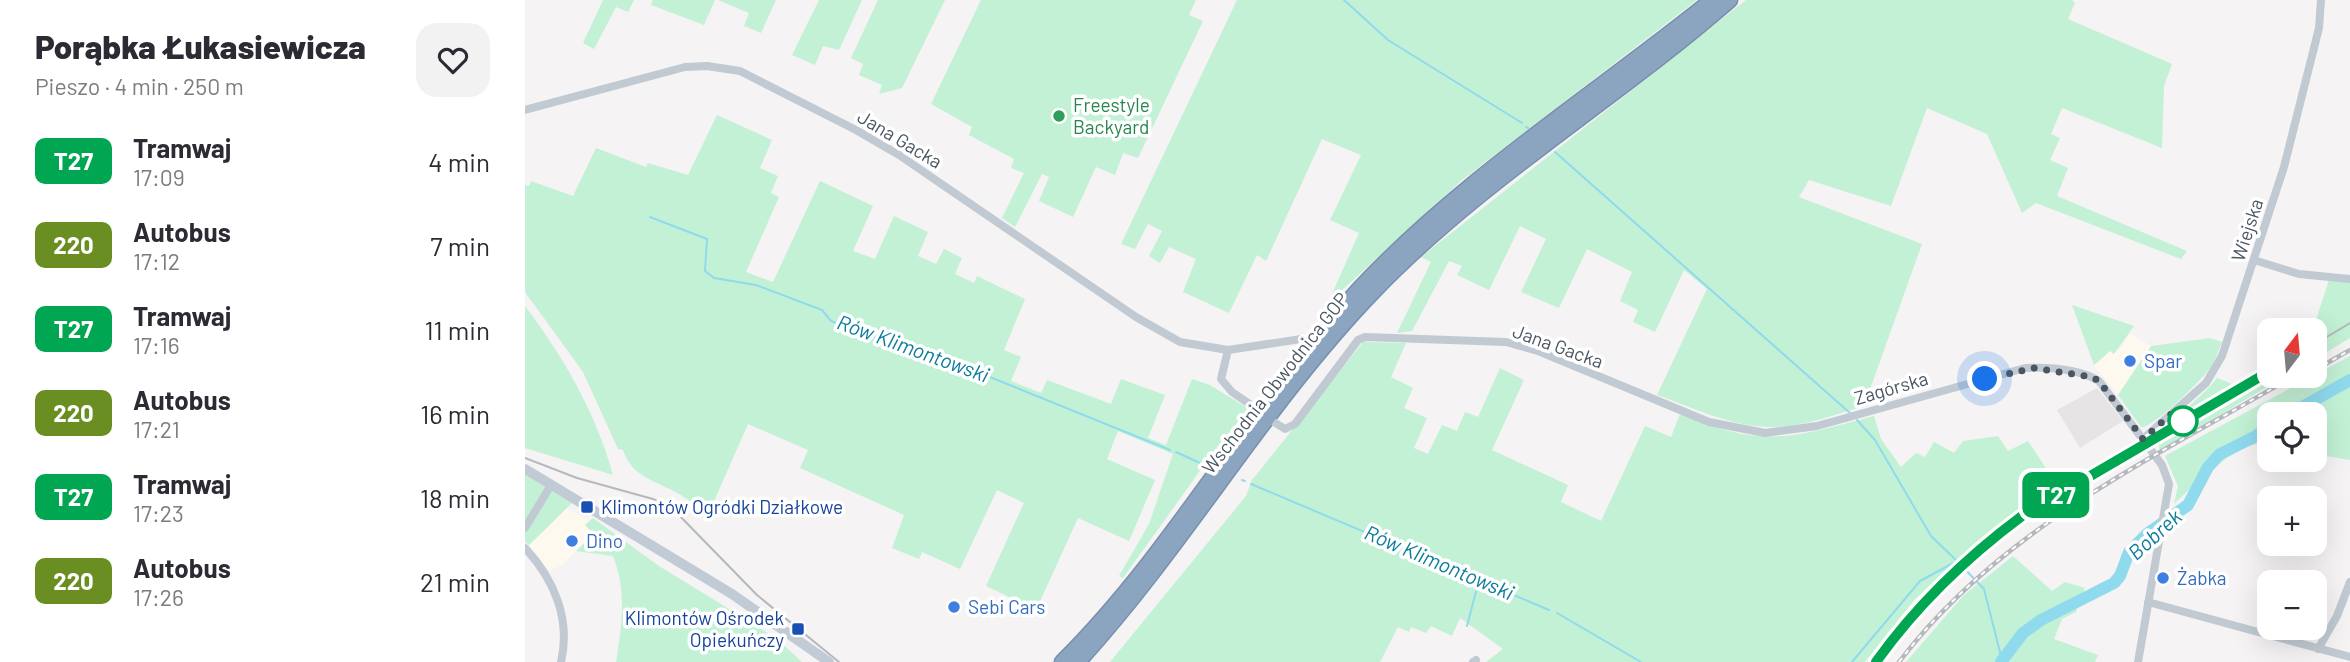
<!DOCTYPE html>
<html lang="pl">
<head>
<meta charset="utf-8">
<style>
  body { margin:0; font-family:Barlow,sans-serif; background:#f2f2f3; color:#2b2b33; height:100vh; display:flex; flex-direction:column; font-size:26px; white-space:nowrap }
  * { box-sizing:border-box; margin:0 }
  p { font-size:23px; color:#7c7c81 }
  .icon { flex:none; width:38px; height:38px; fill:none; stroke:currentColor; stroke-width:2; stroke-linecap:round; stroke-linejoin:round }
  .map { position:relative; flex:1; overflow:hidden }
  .details { display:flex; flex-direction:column; background:#fff; width:525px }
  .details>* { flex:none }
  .badge { padding:0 14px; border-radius:10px; font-size:24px; line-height:46px }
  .needle { width:46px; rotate:16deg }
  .tools { position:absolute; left:1732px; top:318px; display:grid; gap:14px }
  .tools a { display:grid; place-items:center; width:70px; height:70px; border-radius:14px; background:#fff; box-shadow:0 7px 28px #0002; font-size:35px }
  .you { position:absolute; width:35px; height:35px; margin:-18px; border:5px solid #fff; border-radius:50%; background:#1a73e8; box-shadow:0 0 0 10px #1a73e833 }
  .map>.badge { position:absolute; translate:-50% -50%; box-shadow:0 0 0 4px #fff }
  .round { display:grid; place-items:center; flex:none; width:74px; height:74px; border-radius:21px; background:#f2f2f3 }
  .head { display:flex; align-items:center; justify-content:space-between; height:119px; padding:0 35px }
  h1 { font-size:33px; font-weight:800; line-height:52px }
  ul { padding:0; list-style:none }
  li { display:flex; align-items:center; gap:21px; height:84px; padding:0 35px }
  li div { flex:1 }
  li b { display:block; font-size:26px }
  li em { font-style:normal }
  li .badge { min-width:77px; font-weight:700; text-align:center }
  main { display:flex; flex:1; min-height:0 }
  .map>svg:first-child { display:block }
  .commercial { fill:#fdf9ef }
  .education { fill:#e6e4e5 }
  .green { fill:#c3f1d5 }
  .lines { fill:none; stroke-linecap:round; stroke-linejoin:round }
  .stream { stroke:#90daee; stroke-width:2 }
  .river { stroke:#90daee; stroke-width:12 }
  .highway-casing { stroke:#7690ad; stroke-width:17 }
  .street { stroke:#c1cad2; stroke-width:8 }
  .secondary { stroke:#c1cbd6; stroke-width:10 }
  .highway { stroke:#8ba5c1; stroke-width:14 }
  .tram { stroke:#b5b8bd; stroke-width:2 }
  .rail-casing { stroke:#b5b8bd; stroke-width:4.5 }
  .rail { stroke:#fff; stroke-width:2; stroke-dasharray:5; stroke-linecap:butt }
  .line-casing { stroke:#fff; stroke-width:16 }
  .line { stroke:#00a651; stroke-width:10 }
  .walk { stroke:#4a5661; stroke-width:7; stroke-dasharray:0 12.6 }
  .leisure-dot { fill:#2e9e5b; stroke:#fff; stroke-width:2.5 }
  .shop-dot { fill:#3f7fe0; stroke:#fff; stroke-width:2.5 }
  .stop-dot { fill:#fff; stroke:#00a651; stroke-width:3.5 }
  .transit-dot { fill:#1a4fb4; stroke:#fff; stroke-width:2.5 }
  .labels { text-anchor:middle; stroke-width:7; stroke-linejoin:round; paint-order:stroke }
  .leisure-label { font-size:19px; fill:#27864d; stroke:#fff; text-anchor:start }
  .street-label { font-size:19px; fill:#4a5661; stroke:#fff }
  .shop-label { font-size:19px; fill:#366cbe; stroke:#fff; text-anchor:start }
  .transit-label { font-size:19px; fill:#164399; stroke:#fff; text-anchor:start }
  .water-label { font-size:21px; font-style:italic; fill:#0c7c9b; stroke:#fff }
</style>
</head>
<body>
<main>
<section class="details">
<div class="head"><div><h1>Porąbka Łukasiewicza</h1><p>Pieszo · 4 min · 250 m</p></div><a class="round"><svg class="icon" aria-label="heart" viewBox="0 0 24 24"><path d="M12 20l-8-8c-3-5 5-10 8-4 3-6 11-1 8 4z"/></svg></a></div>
<ul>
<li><span class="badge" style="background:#00a651;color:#fff">T27</span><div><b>Tramwaj</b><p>17:09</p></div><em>4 min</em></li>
<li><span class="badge" style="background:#6b8e23;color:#fff">220</span><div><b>Autobus</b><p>17:12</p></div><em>7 min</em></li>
<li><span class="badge" style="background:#00a651;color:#fff">T27</span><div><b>Tramwaj</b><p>17:16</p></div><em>11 min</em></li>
<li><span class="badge" style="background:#6b8e23;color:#fff">220</span><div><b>Autobus</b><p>17:21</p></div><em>16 min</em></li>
<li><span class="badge" style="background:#00a651;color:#fff">T27</span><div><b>Tramwaj</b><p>17:23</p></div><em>18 min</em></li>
<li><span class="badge" style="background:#6b8e23;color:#fff">220</span><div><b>Autobus</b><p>17:26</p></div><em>21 min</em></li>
</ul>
</section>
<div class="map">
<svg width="1825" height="662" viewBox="0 0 1825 662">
  <rect width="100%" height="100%" fill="#f5f3f3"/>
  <g class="commercial">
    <path d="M1605,333L1626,346L1593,395L1569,366L1585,351L1594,350Z"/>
    <path d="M42,508L64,521L61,525L69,534L37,565L24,571L4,545Z"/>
  </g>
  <path class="education" d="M1572,388L1598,421L1555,448L1532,410Z"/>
  <g class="green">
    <path d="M78,0H109L103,12L91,7L69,49L58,43Z"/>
    <path d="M128,0H190L179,25L126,5Z"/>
    <path d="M193,0H251L236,33L219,26L224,13Z"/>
    <path d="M294,0H337L314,50L298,46L290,65L267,55Z"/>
    <path d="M353,0H420L377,88L354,94L357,85L334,75L338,64L326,58Z"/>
    <path d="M456,0H671L664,15L678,21L613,158L598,153L590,175L571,167L548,217L514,201L524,177L517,174L490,227L477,218L499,173L486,168L489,159L444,135L447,127L406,104Z"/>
    <path d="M712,0H1172L937,180L803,303L834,233L805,220L836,155L797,139L741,261L732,255L704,313L658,292L671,259L644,247L635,263L624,256L637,231L623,224L610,249L596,244Z"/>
    <path d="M1221,0H1547L1550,3L1543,19L1647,64L1639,86L1637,148L1537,108L1526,134L1535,138L1525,160L1543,168L1532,196L1662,251L1656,259L1511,203L1497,213L1462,134L1402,108L1366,206L1284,180L1274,197L1397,244L1339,406C1308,415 1275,428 1243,427C1205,426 1167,407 1132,395L1182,289L1159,270L1130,332L1108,322L1113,310L1095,301L1107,272L1062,249L1034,308L996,292L1021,239L995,226L964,290L932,275L937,266L924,261L887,331L872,333L906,262L896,257Z"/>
    <path d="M192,115L247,140L235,168L253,176L246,193L254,197L221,272L248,282L295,181L348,206L328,251L350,259L369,216L403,232L393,256L411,264L419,249L437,258L430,274L449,283L452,276L500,299L479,350L496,357L486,381L516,393L522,380L586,404L596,379L640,395L623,438L641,445L667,379L685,385L724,409L692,447L598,578L594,576L624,524L648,454L593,431L582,459L630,480L604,541L553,518L511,610L461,586L499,503L472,490L435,569L397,552L394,559L367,548L379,515L275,468L283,450L223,424L186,508L188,511L181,516C174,510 167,502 159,497C135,481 108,480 98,450L93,449L58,372L0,292V185L4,186L6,181L48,196L71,148L121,167L123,163L163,175Z"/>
    <path d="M1804,280L1825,282V338L1790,359V339L1803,331L1790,323Z"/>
    <path d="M1547,305L1609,326L1589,354L1585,351L1569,365Z"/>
    <path d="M0,306C40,359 70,412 88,475L0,448Z"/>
    <path d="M1685,338L1697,342C1693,350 1691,360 1686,367C1678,379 1626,430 1616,427L1593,395L1626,346Z"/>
    <path d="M838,342L881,343L866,377L888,388L879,408L902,418L889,448L903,454L917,425L932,431L940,412L953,417L975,368L999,380L967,450L1043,485L1036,502L1076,521L1120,426L1146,437L1155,414C1239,449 1265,438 1349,416L1356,439L1376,467L1391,453L1400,457L1409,442L1429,453L1438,441L1473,436L1483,451L1503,441L1531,483L1456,538L1390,599L1340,662H961L978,649L935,618L927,636L906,626L901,633L886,627L884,632L873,627L855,662H585L721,496L727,480Z"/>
    <path d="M1825,356V460L1790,454V415H1745V444C1715,437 1670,485 1649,504L1653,486L1640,456Z"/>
    <path d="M1745,368V376H1760L1635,451C1633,443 1634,436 1640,429C1655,411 1676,399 1692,378L1715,387Z"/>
    <path d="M0,475L47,503L4,545L0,542Z"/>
    <path d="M68,518L134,566L251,638L277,662H91C97,625 102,592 88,556L51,551L69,534L60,525Z"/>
    <path d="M1488,556L1527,591L1540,582L1560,588L1551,612L1537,619L1529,639L1573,655L1570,662H1381L1439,595Z"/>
  </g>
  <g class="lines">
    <g class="stream">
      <path d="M819,0L863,40L997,123"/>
      <path d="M1001,127L1003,128"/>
      <path d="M1030,152L1325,413"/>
      <path d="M125,217L182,239L180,271L189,278L231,285L297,310L306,321L369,344L381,343L645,450"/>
      <path d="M1332,420L1350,440L1406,536L1432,561"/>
      <path d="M651,452L677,464"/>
      <path d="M717,480L720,481"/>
      <path d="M726,484L1024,610"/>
      <path d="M1032,613L1116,662"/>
      <path d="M942,626L953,584"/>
      <path d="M1327,662L1395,581L1432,561L1459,589L1477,660"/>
    </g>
    <g class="river">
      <path d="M1763,415L1825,380"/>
      <path d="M1476,662L1498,633L1516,620L1589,583L1595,576L1604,552L1622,534L1663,505L1683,467L1695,454L1731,436L1745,425"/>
    </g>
    <defs>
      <g id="highway">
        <path d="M537,662C650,550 726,406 834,289C938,178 1069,95 1187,0"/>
        <path d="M553,662C660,545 739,405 849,291C956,180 1089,101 1205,0"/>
      </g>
    </defs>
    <use href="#highway" class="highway-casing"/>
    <g class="street">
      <path d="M0,110L160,67L182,66L215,71L331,130L374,155L611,317L655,342L703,350L776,339"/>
      <path d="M1729,260L1774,274L1825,279"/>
      <path d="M703,350L696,379L707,392L729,407"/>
      <path d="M749,422L760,429L770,424L833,340L840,337L981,342L1013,351L1184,422L1240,433L1292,426L1500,368C1523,367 1554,369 1574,381L1637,465L1644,484L1613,662"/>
      <path d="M1618,439L1681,383L1697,356L1759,167L1794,28L1796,0"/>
      <path d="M0,528L26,485"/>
      <path d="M0,548C29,579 46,619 36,662"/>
      <path d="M1623,602L1825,657"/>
      <path d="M1793,649L1812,616L1825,582"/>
      <path d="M948,662L951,660"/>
    </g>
    <path class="secondary" d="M0,469L207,594L304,662"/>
    <use href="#highway" class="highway"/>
    <g class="tram">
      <path d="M1790,344L1825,323"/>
      <path d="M0,458L52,478L128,499L148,509L232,595L314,662"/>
      <path d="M1351,662C1450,523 1601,454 1745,371"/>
    </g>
    <defs>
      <g id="rail">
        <path d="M1790,370L1825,350"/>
        <path d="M1374,662C1475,529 1628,458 1769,376"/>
      </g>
    </defs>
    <use href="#rail" class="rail-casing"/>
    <use href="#rail" class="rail"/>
  </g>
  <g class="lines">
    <defs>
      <path id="line" d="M1351,662C1391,606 1442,557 1497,516L1745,371"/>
    </defs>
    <use href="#line" class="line-casing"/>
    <use href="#line" class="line"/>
    <path class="walk" d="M1460,379L1509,368L1567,377L1574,381L1618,439L1652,409L1658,421"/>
  </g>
  <circle class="leisure-dot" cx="534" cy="116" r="7"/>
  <g class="shop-dot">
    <circle cx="1605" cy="361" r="7"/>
    <circle cx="47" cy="541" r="7"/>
    <circle cx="1638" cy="578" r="7"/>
    <circle cx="429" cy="607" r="7"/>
  </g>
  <circle class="stop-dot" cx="1658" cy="421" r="14"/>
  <g class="transit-dot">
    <rect x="55" y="500" width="14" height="14" rx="3.5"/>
    <rect x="266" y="622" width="14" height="14" rx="3.5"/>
  </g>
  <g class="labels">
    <g class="leisure-label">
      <text x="548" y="112">Freestyle<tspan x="548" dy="22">Backyard</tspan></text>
    </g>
    <g class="street-label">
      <text transform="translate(375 139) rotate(31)" y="7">Jana Gacka</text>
      <text transform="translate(1722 230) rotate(-72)" y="7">Wiejska</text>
      <text transform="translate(1033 346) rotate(20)" y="7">Jana Gacka</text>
      <text transform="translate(750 383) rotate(-52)" y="7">Wschodnia Obwodnica GOP</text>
      <text transform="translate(1366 388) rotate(-16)" y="7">Zagórska</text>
    </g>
    <g class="shop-label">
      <text x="1619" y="368">Spar</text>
      <text x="61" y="548">Dino</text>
      <text x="1652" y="585">Żabka</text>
      <text x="443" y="614">Sebi Cars</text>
    </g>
    <g class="transit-label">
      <text x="76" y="514">Klimontów Ogródki Działkowe</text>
      <text x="259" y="625" text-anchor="end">Klimontów Ośrodek<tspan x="259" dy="22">Opiekuńczy</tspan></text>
    </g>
    <g class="water-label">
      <text transform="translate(388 349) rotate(20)" y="7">Rów Klimontowski</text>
      <text transform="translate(1630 535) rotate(-42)" y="7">Bobrek</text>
      <text transform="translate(914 563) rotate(23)" y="7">Rów Klimontowski</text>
    </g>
  </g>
</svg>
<div class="tools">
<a><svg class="needle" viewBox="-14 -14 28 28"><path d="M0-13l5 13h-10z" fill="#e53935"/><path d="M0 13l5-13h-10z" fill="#7c7c81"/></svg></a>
<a><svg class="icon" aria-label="locate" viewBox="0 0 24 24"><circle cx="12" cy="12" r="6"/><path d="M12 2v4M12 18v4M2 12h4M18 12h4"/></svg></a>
<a>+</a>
<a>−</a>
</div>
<div class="you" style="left:1460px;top:379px"></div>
<b class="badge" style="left:1531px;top:495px;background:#00a651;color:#fff">T27</b>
</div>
</main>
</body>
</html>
